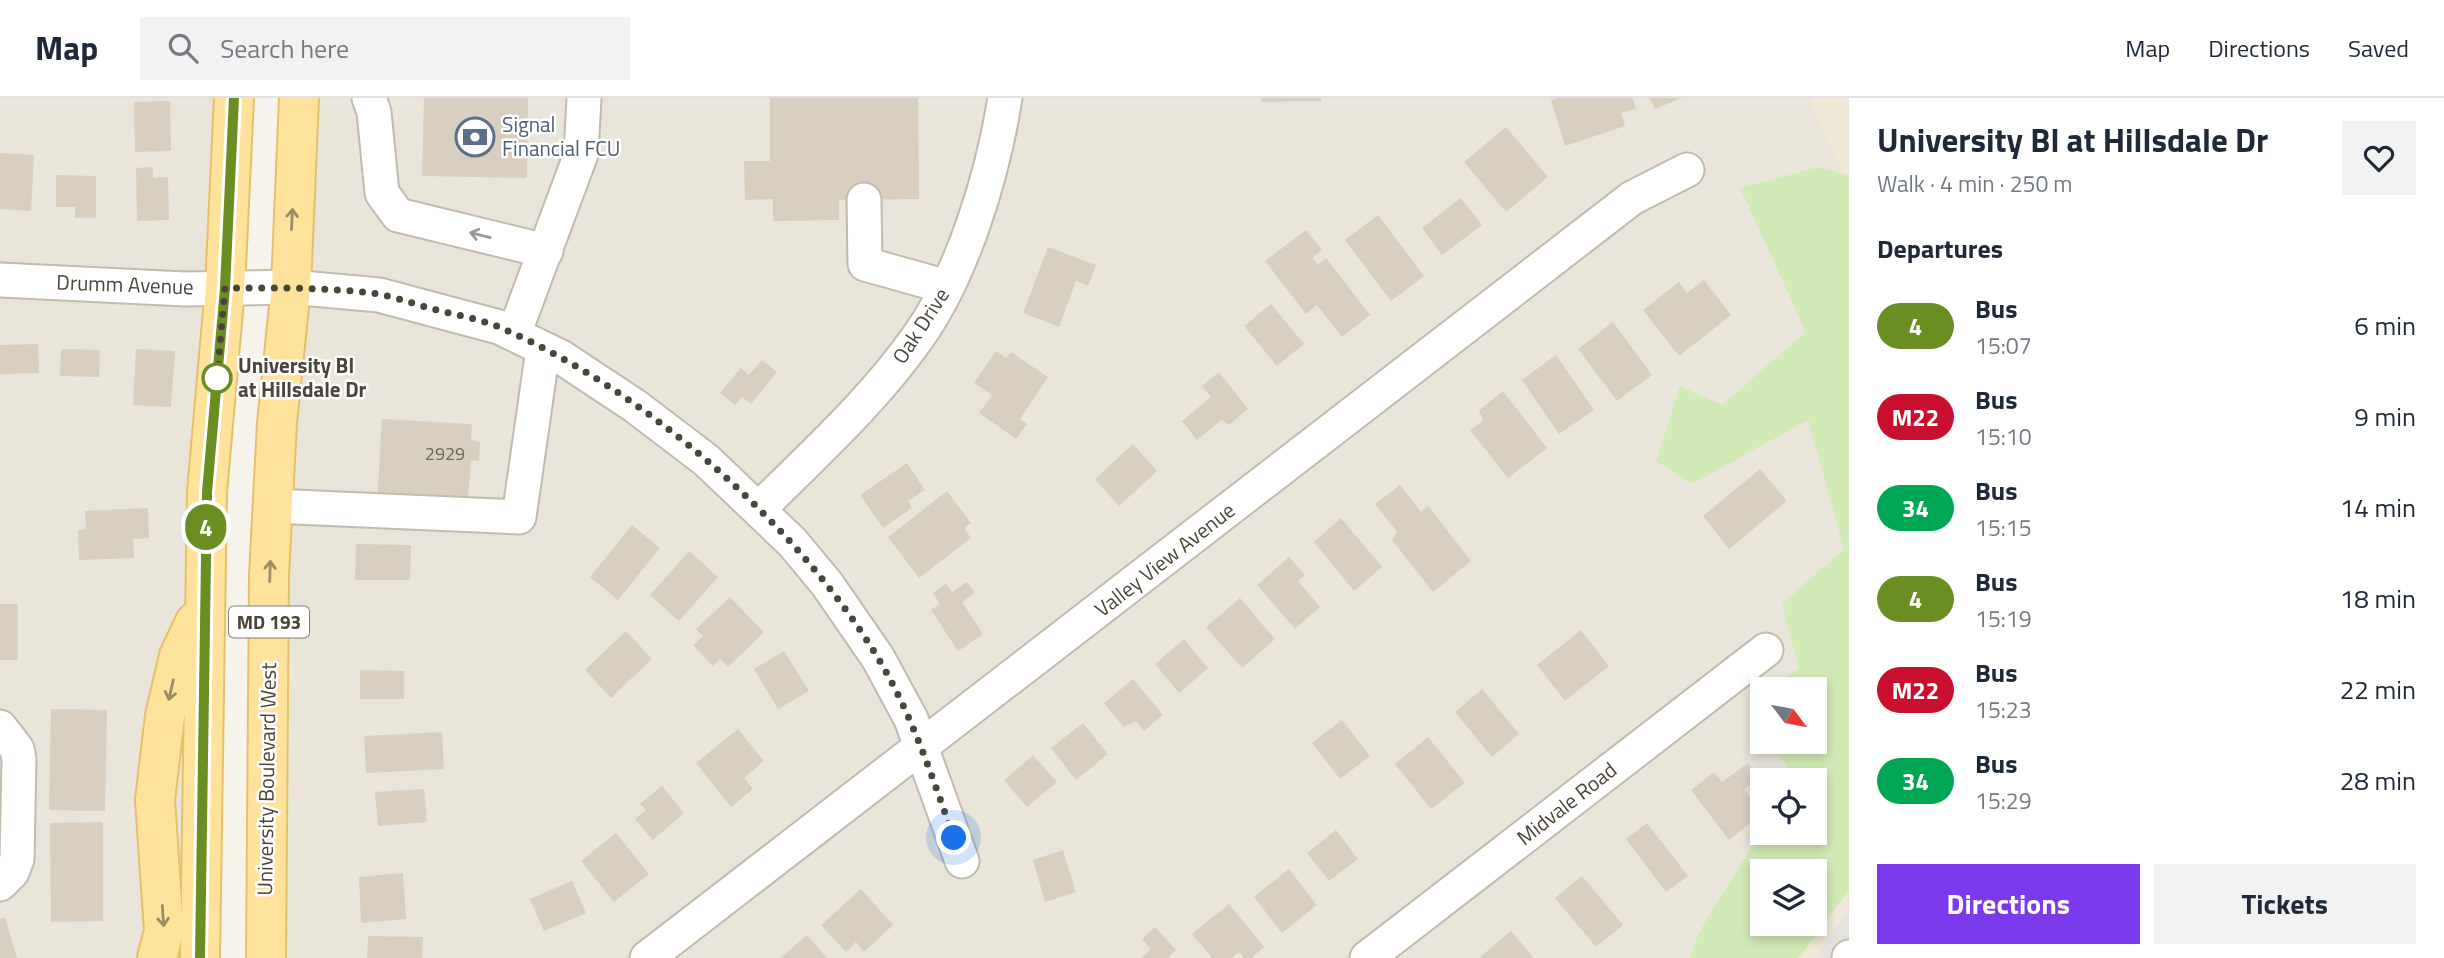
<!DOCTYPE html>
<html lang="en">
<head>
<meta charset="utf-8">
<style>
  body { margin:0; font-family:"Titillium Web",sans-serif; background:#f2f2f3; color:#1f2937; height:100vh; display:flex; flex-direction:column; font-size:26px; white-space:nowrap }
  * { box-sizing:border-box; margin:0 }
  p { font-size:23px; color:#747a83 }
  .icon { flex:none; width:38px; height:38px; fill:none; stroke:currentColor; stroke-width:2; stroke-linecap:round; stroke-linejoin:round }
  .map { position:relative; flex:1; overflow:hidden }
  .panel { display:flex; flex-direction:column; background:#fff; width:595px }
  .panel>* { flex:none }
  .badge { padding:0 14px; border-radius:23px; font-size:24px; line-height:46px }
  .needle { width:46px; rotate:122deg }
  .buttons { position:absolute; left:1750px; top:579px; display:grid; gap:14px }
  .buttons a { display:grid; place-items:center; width:77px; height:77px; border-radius:0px; background:#fff; box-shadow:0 4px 10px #0003; font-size:35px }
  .you { position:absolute; width:35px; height:35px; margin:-18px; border:5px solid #fff; border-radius:50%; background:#1a73e8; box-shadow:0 0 0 10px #1a73e833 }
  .map>.badge { position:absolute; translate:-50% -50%; box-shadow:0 0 0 4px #fff }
  h2 { padding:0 28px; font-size:26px; line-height:63px }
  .round { display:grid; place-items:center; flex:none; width:74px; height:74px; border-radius:0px; background:#f2f2f3 }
  .headline { display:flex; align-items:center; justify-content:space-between; height:119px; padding:0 28px }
  h1 { font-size:33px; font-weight:700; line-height:52px }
  .cta { display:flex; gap:14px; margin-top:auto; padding:14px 28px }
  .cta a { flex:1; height:80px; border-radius:0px; background:#7c3aed; color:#fff; font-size:28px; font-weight:700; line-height:80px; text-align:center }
  .cta a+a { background:#f2f2f3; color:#1f2937 }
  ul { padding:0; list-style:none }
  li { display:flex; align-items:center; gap:21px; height:91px; padding:0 28px }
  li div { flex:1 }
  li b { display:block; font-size:26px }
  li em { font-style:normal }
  li .badge { min-width:77px; font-weight:700; text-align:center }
  header { display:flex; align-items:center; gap:42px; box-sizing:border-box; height:98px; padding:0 35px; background:#fff; border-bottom:2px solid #e0e1e3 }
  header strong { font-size:33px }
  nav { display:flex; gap:38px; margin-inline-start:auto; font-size:24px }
  .search { width:490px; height:63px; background:#f2f2f3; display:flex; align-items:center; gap:18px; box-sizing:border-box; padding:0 24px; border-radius:0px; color:#747a83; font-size:26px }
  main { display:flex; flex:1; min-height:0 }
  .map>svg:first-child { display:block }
  .residential { fill:#eae5da; fill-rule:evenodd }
  .education { fill:#efe8d6 }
  .green { fill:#d2eab5; fill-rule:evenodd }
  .parking { fill:#e5e3e0 }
  .building { fill:#d8cfc1 }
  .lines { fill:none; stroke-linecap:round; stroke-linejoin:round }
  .minor-casing { stroke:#c2bbae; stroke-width:37 }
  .major-casing { stroke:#e6c16a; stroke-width:42 }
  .minor { stroke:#fff; stroke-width:33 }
  .major { stroke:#ffe39c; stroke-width:38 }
  .oneway { stroke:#9c8c66 }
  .oneway2 { stroke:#9c9892 }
  .line-casing { stroke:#fff; stroke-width:16 }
  .line { stroke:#6b8e23; stroke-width:10 }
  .walk { stroke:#4b4439; stroke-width:7; stroke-dasharray:0 12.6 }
  .stop-dot { fill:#fff; stroke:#6b8e23; stroke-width:3.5 }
  .labels { text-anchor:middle; stroke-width:5; stroke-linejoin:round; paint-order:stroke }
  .number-label { font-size:18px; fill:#6e675b }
  .shield { fill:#fff; stroke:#817c74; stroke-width:2 }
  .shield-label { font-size:19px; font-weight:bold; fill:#4b4439 }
  .service-label { font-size:21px; fill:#4e5e75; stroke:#fff; text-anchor:start }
  .street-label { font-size:21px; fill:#4b4439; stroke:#fff }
  .stop-label { font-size:21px; font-weight:bold; fill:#4b4439; stroke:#fff; text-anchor:start }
</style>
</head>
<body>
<header>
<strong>Map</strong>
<div class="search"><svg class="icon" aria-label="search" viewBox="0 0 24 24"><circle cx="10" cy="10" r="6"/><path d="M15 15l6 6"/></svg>Search here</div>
<nav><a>Map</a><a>Directions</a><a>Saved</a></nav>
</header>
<main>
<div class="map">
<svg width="1849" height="860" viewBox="0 0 1849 860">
  <rect width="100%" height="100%" fill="#f6f3ec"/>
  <g class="residential">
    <path d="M0,0H234L200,860H0Z"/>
    <path d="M299,0H1849V860H266ZM1762,592H1815V644H1762ZM1762,682H1815V735H1762ZM1762,774H1815V826H1762Z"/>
  </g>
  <g class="education">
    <path d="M1809,0H1849V86Z"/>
    <path d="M1849,766V860H1782L1815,826Z"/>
  </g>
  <path class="green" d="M1819,69L1849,78V793L1798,860H1690L1699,834L1758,739L1763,735H1815V682H1796L1769,644H1815V592L1769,591L1799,571L1782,506L1844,451L1808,322L1692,386L1656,363L1680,288L1722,307L1806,234L1740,90ZM1762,774H1815V826H1762Z"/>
  <path class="parking" d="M1849,810V860H1816Z"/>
  <g class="building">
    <path d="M424,0H528L527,80L422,78Z"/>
    <path d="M770,0H918L919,101L839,102V122L773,123V101L745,102L744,63H770Z"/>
    <path d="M1261,0H1321V3L1261,4Z"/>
    <path d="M1558,0H1633L1636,11L1621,15L1625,28L1565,48L1551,2Z"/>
    <path d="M1650,0H1682L1655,11Z"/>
    <path d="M170,3L171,53L135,54L134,4Z"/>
    <path d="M1506,29L1548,79L1506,114L1464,64Z"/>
    <path d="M0,55L34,57L31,113L0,111Z"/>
    <path d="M153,69V80L168,79L169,122L137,123L136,70Z"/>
    <path d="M56,77L96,78V120H75V109H56Z"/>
    <path d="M1461,100L1482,127L1442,157L1422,130Z"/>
    <path d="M1378,117L1424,178L1391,203L1345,142Z"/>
    <path d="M1306,132L1322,152L1312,160L1318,167L1326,160L1370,217L1342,239L1317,207L1306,216L1265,163Z"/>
    <path d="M1048,149L1096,167L1088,188L1076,183L1059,229L1023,215Z"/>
    <path d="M1704,182L1731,217L1679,258L1643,212L1679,184L1687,195Z"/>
    <path d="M1271,206L1304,246L1277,268L1244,228Z"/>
    <path d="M1613,224L1652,277L1617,303L1578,251Z"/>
    <path d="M38,246L39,275L0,276V247Z"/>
    <path d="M61,251L100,252L99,279L60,278Z"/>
    <path d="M136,251L175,253L171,309L133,307Z"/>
    <path d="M996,253L1006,260L1011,254L1048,279L1020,321L1027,326L1016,341L979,315L992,297L974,285Z"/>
    <path d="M1556,257L1594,312L1559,336L1522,282Z"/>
    <path d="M762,262L777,274L751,306L742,299L735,307L720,295L741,270L749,277Z"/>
    <path d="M1219,274L1248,311L1229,327L1221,322L1197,342L1182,323L1211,299L1202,288Z"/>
    <path d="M1503,293L1547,350L1508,380L1470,332L1483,323L1479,312Z"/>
    <path d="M382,321L472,326L471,341L480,344L479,363H471L467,411L377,406Z"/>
    <path d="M1133,346L1157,373L1119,408L1095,381Z"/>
    <path d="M907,365L925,392L908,403L912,410L883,430L860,397Z"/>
    <path d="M1760,371L1787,403L1729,451L1703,418Z"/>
    <path d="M1400,387L1421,414L1428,408L1471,463L1433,494L1392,442L1397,434L1375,406Z"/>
    <path d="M947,393L971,425L964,430L971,440L919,480L888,439Z"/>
    <path d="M148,410L149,440L133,441L134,460L79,462L78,432L86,431L85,413Z"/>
    <path d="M1341,420L1382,469L1354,493L1314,444Z"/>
    <path d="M632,427L660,450L618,502L590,479Z"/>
    <path d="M356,446L411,447L410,482H355Z"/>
    <path d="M689,453L718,479L679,523L650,497Z"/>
    <path d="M1289,459L1305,477L1298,483L1320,509L1295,531L1257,487Z"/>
    <path d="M967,484L975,495L962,504L983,536L958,553L931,512L940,506L933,495L946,486L952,494Z"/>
    <path d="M730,499L764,534L728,569L720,561L713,568L693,547L703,538L696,531Z"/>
    <path d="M1240,500L1275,541L1242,570L1206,529Z"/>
    <rect x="0" y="506" width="18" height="56"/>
    <path d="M1581,532L1609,568L1565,603L1537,567Z"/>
    <path d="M626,533L652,561L611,600L585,572Z"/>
    <path d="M1184,541L1208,570L1179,595L1155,566Z"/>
    <path d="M784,553L809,593L778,611L754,571Z"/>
    <path d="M360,572L404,573V601H360Z"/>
    <path d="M1133,581L1163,617L1144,633L1136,623L1124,629L1104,605Z"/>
    <path d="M1482,591L1519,636L1492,659L1455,614Z"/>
    <path d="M51,611L107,612L105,713L49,712Z"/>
    <path d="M1342,622L1370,658L1340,681L1312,645Z"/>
    <path d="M1083,625L1108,656L1076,682L1051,650Z"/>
    <path d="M738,631L764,663L744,680L753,691L731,709L696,665Z"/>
    <path d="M442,634L444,671L366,675L364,638Z"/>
    <path d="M1428,639L1465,685L1431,711L1395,666Z"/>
    <path d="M1033,657L1057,684L1027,709L1004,682Z"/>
    <path d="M1748,665L1759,680L1744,691L1762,716L1729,742L1691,692L1714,674L1722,684Z"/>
    <path d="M662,688L684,715L653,742L635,721L646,712L640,706Z"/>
    <path d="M424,691L427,724L378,728L375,694Z"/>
    <path d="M103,724V823L51,824L50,725Z"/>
    <path d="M1647,725L1688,778L1666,794L1626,741Z"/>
    <path d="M1336,732L1358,761L1329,783L1307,755Z"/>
    <path d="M616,735L649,776L614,804L581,763Z"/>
    <path d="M1063,752L1076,794L1045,804L1033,762Z"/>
    <path d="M1289,771L1317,807L1282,835L1254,799Z"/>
    <path d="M403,775L406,821L361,825L359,779Z"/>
    <path d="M1582,778L1623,827L1596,849L1555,800Z"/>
    <path d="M572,783L586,815L544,833L530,801Z"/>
    <path d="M861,791L893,827L864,854L856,844L846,854L821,827Z"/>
    <path d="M1229,806L1264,849L1251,860H1244L1239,854L1232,860H1212L1192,836Z"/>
    <path d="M5,819L17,860H0V821Z"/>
    <path d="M1155,829L1176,852L1168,860H1141L1151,851L1142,841Z"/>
    <path d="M1511,833L1534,860H1479Z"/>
    <path d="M807,837L827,860H780Z"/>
    <path d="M368,838L423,839L422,860H367Z"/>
  </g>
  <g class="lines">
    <defs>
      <g id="minor">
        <path d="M369,0L374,14L382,95L398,117L546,153"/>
        <path d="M864,102L865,166L947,189"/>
        <path d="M0,182L185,191L291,189L379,197L499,229L561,259L635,308L706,362L792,444L827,486L878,560L911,621L962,763"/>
        <path d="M514,236L581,56L584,0"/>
        <path d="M272,408L519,419L543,251"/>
        <path d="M759,411C814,356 873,303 918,239C963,176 993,76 1005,0"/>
        <path d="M0,629L17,651L19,661L17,761L12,774L0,786"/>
        <path d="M647,860L1632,100L1687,72"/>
        <path d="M1367,860L1766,552"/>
        <path d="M1849,860V859"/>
      </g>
      <g id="major">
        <path d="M157,860L164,833L155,702L165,618L179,558L195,524"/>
        <path d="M200,860L207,394L225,190L234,0"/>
        <path d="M266,860L269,477L277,325L291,189L299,0"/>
      </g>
    </defs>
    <use href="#minor" class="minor-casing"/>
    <use href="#major" class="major-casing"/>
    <use href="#minor" class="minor"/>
    <use href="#major" class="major"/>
  </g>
  <defs><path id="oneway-shaft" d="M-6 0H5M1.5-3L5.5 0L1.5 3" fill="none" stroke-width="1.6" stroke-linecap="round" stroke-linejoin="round" transform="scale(1.75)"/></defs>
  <g class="oneway">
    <use href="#oneway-shaft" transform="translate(292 121) rotate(-87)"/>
    <use href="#oneway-shaft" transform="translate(270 473) rotate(-88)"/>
    <use href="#oneway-shaft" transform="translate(171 592) rotate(103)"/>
    <use href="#oneway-shaft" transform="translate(163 818) rotate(86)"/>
  </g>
  <use class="oneway2" href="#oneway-shaft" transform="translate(480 137) rotate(-166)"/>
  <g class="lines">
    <defs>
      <path id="line" d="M200,860L207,394L225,190L234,0"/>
    </defs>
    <use href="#line" class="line-casing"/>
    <use href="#line" class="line"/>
    <path class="walk" d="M217,280L216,292L225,190C276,190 328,189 378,196C396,199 413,206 430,210C453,217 479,220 501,230C645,292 797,426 878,560C912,616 932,679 954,740"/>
  </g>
  <defs>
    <symbol id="bank-ring" viewBox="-11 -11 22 22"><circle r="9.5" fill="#fff" stroke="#5c6f8a" stroke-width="1.5"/><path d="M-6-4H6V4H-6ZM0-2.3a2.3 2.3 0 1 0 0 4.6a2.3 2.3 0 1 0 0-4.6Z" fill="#5c6f8a"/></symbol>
  </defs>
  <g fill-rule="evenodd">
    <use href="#bank-ring" x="453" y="17" width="44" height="44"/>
  </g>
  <circle class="stop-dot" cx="217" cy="280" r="14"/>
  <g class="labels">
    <g class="number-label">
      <text x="445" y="362">2929</text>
    </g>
    <rect class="shield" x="229" y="508.5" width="80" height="31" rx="5"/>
    <g class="shield-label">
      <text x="269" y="531">MD 193</text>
    </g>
    <g class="service-label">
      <text x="502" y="34">Signal<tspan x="502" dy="24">Financial FCU</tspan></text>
    </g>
    <g class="street-label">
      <text transform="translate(125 187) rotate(2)" y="7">Drumm Avenue</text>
      <text transform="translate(921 228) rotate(-57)" y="7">Oak Drive</text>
      <text transform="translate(1165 462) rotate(-38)" y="7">Valley View Avenue</text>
      <text transform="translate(267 681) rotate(-89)" y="7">University Boulevard West</text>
      <text transform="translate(1567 706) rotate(-38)" y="7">Midvale Road</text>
    </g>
    <g class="stop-label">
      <text x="238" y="275">University Bl<tspan x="238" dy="24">at Hillsdale Dr</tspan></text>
    </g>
  </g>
</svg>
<div class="buttons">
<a><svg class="needle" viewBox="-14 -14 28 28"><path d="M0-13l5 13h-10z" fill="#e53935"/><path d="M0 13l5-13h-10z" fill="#747a83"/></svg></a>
<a><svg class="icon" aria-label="locate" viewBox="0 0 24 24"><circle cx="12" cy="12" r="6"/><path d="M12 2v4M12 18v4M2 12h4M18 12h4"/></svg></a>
<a><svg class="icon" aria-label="layers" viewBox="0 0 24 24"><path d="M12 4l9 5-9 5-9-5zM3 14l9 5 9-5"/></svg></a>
</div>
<div class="you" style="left:954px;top:740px"></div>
<b class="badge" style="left:206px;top:429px;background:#6b8e23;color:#fff">4</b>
</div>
<section class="panel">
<div class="headline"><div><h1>University Bl at Hillsdale Dr</h1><p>Walk · 4 min · 250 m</p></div><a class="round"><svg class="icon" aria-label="heart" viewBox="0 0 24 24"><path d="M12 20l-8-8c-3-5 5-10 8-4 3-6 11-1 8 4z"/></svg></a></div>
<h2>Departures</h2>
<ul>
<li><span class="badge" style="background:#6b8e23;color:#fff">4</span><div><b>Bus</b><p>15:07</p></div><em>6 min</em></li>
<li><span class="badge" style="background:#c8102e;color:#fff">M22</span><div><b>Bus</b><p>15:10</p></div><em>9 min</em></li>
<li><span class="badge" style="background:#00a651;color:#fff">34</span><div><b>Bus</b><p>15:15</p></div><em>14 min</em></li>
<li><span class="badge" style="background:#6b8e23;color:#fff">4</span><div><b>Bus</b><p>15:19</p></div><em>18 min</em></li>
<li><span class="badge" style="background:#c8102e;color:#fff">M22</span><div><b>Bus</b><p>15:23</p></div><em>22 min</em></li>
<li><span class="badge" style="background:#00a651;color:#fff">34</span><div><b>Bus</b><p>15:29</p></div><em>28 min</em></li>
</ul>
<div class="cta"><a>Directions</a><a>Tickets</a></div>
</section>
</main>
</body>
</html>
